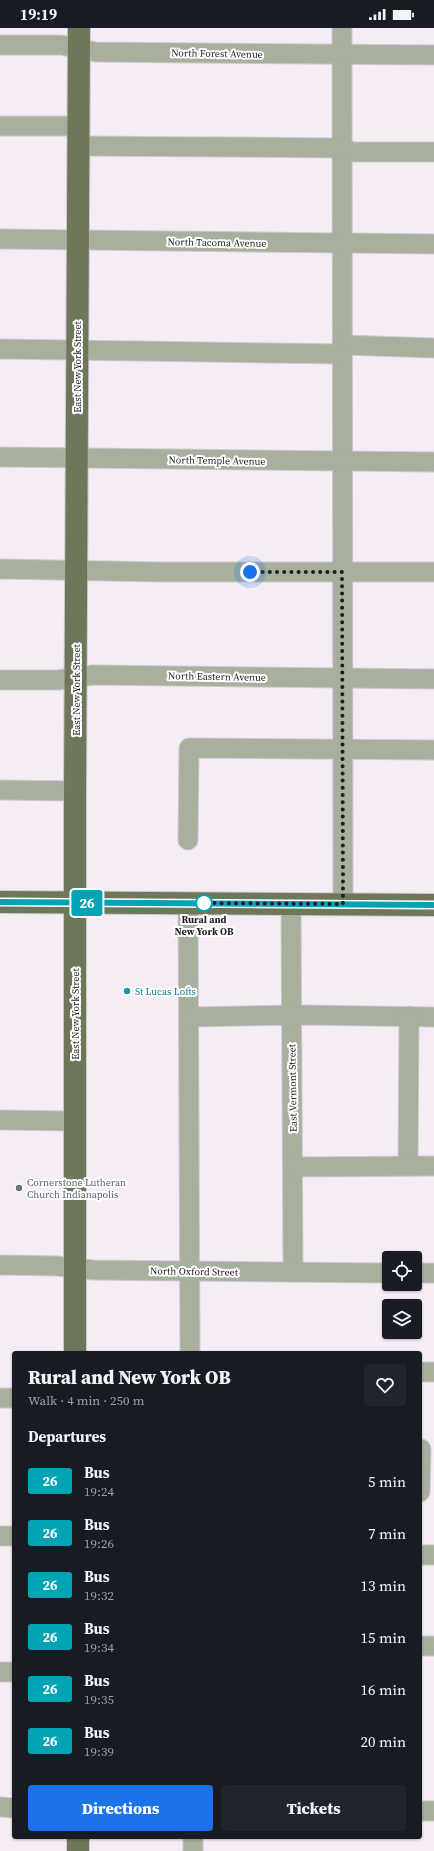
<!DOCTYPE html>
<html lang="en">
<head>
<meta charset="utf-8">
<style>
  body { margin:0; font-family:"Source Serif 4",serif; background:#20242c; color:#f1f3f6; height:100vh; display:flex; flex-direction:column; font-size:15px; white-space:nowrap }
  * { box-sizing:border-box; margin:0 }
  p { font-size:13px; color:#9ea1a6 }
  .icon { flex:none; width:22px; height:22px; fill:none; stroke:currentColor; stroke-width:2; stroke-linecap:round; stroke-linejoin:round }
  .map { position:relative; flex:1; overflow:hidden }
  .drawer { position:absolute; left:12px; top:1323px; width:410px; height:488px; display:flex; flex-direction:column; background:#171b24; border-radius:4px; box-shadow:0 1px 3px #0004 }
  .drawer>* { flex:none }
  .badge { padding:0 8px; border-radius:3px; font-size:14px; line-height:26px }
  .controls { position:absolute; left:382px; top:1223px; display:grid; gap:8px }
  .controls a { display:grid; place-items:center; width:40px; height:40px; border-radius:4px; background:#171b24; box-shadow:0 1px 3px #0004; font-size:20px }
  .you { position:absolute; width:20px; height:20px; margin:-10px; border:3px solid #fff; border-radius:50%; background:#1a73e8; box-shadow:0 0 0 6px #1a73e833 }
  .map>.badge { position:absolute; translate:-50% -50%; box-shadow:0 0 0 2px #fff }
  h2 { padding:0 16px; font-size:15px; line-height:36px }
  .round { display:grid; place-items:center; flex:none; width:42px; height:42px; border-radius:4px; background:#20242c }
  .summary { display:flex; align-items:center; justify-content:space-between; height:68px; padding:0 16px }
  h1 { font-size:19px; font-weight:800; line-height:30px }
  .action { display:flex; gap:8px; margin-top:auto; padding:8px 16px }
  .action a { flex:1; height:46px; border-radius:4px; background:#1a73e8; color:#fff; font-size:16px; font-weight:800; line-height:46px; text-align:center }
  .action a+a { background:#20242c; color:#f1f3f6 }
  ul { padding:0; list-style:none }
  li { display:flex; align-items:center; gap:12px; height:52px; padding:0 16px }
  li div { flex:1 }
  li b { display:block; font-size:15px }
  li em { font-style:normal }
  li .badge { min-width:44px; font-weight:700; text-align:center }
  .status { display:flex; justify-content:space-between; align-items:center; height:28px; padding:0 20px; background:#171b24; direction:ltr }
  .status svg { height:11px; fill:currentColor }
  .map>svg:first-child { display:block }
  .lines { fill:none; stroke-linecap:round; stroke-linejoin:round }
  .minor-casing { stroke:#cec7ce; stroke-width:21 }
  .major-casing { stroke:#cec7ce; stroke-width:24 }
  .minor { stroke:#a7af9d; stroke-width:19 }
  .major { stroke:#6c7859; stroke-width:22 }
  .line-casing { stroke:#fff; stroke-width:9 }
  .line { stroke:#00a3b4; stroke-width:6 }
  .walk { stroke:#1f1c1f; stroke-width:4; stroke-dasharray:0 7.2 }
  .stop-dot { fill:#fff; stroke:#00a3b4; stroke-width:2 }
  .culture-dot { fill:#0f9aa8; stroke:#fff; stroke-width:1.5 }
  .worship-dot { fill:#6b7280; stroke:#fff; stroke-width:1.5 }
  .labels { text-anchor:middle; stroke-width:4; stroke-linejoin:round; paint-order:stroke }
  .street-label { font-size:10px; fill:#1f1c1f; stroke:#fff }
  .stop-label { font-size:10px; font-weight:bold; fill:#1f1c1f; stroke:#fff }
  .culture-label { font-size:10px; fill:#0d838f; stroke:#fff; text-anchor:start }
  .worship-label { font-size:10px; fill:#5b616d; stroke:#fff; text-anchor:start }
</style>
</head>
<body>
<div class="status"><b>19:19</b><svg viewBox="0 0 49 12"><path d="M0 12V9h3v3zM5 12V6h3v6zM10 12V3h3v9zM15 12V0h3v12zM26 1h20v11H26zM47 4h2v5h-2z"/></svg></div>
<div class="map">
<svg width="434" height="1823" viewBox="0 0 434 1823">
  <rect width="100%" height="100%" fill="#f5ecf5"/>
  <g class="lines">
    <defs>
      <g id="minor">
        <path d="M342,0L343,876"/>
        <path d="M0,17H61L96,24L434,27"/>
        <path d="M0,98H79"/>
        <path d="M78,118L342,120L353,124H434"/>
        <path d="M0,211L434,216"/>
        <path d="M342,317L434,320"/>
        <path d="M0,321L342,326"/>
        <path d="M0,429L434,434"/>
        <path d="M0,541L159,544H434"/>
        <path d="M0,652H58L93,647L434,651"/>
        <path d="M0,762L75,763"/>
        <path d="M188,812L189,720L434,722"/>
        <path d="M188,875L190,1325"/>
        <path d="M291,876L293,1244"/>
        <path d="M189,989L302,987L434,989"/>
        <path d="M0,1092L75,1093"/>
        <path d="M408,1138L409,988"/>
        <path d="M293,1139L434,1138"/>
        <path d="M0,1237L57,1238L93,1242L389,1245"/>
        <path d="M415,1245H434"/>
        <path d="M420,1344H434"/>
        <path d="M0,1370H14"/>
        <path d="M420,1464L421,1421"/>
        <path d="M0,1508H14"/>
        <path d="M420,1527H434"/>
        <path d="M420,1618H434"/>
        <path d="M0,1644H14"/>
        <path d="M0,1779L14,1780"/>
        <path d="M420,1783H434"/>
        <path d="M193,1809V1823"/>
      </g>
      <g id="major">
        <path d="M0,874L434,877"/>
        <path d="M75,1325V763L79,0"/>
        <path d="M78,1809V1823"/>
      </g>
    </defs>
    <use href="#minor" class="minor-casing"/>
    <use href="#major" class="major-casing"/>
    <use href="#minor" class="minor"/>
    <use href="#major" class="major"/>
  </g>
  <g class="lines">
    <defs>
      <path id="line" d="M0,874L434,877"/>
    </defs>
    <use href="#line" class="line-casing"/>
    <use href="#line" class="line"/>
    <path class="walk" d="M204,875H202L343,876L342,544H250"/>
  </g>
  <circle class="stop-dot" cx="204" cy="875" r="8"/>
  <circle class="culture-dot" cx="127" cy="963" r="4"/>
  <circle class="worship-dot" cx="19" cy="1160" r="4"/>
  <g class="labels">
    <g class="street-label">
      <text transform="translate(217 25) rotate(1)" y="4">North Forest Avenue</text>
      <text transform="translate(217 214) rotate(1)" y="4">North Tacoma Avenue</text>
      <text transform="translate(77 339) rotate(-90)" y="4">East New York Street</text>
      <text transform="translate(217 432) rotate(1)" y="4">North Temple Avenue</text>
      <text transform="translate(217 648) rotate(1)" y="4">North Eastern Avenue</text>
      <text transform="translate(76 662) rotate(-90)" y="4">East New York Street</text>
      <text transform="translate(75 986) rotate(-90)" y="4">East New York Street</text>
      <text transform="translate(292 1060) rotate(-91)" y="4">East Vermont Street</text>
      <text transform="translate(194 1243) rotate(1)" y="4">North Oxford Street</text>
    </g>
    <g class="stop-label">
      <text x="204" y="895">Rural and<tspan x="204" dy="12">New York OB</tspan></text>
    </g>
    <g class="culture-label">
      <text x="135" y="967">St Lucas Lofts</text>
    </g>
    <g class="worship-label">
      <text x="27" y="1158">Cornerstone Lutheran<tspan x="27" dy="12">Church Indianapolis</tspan></text>
    </g>
  </g>
</svg>
<div class="controls">
<a><svg class="icon" aria-label="locate" viewBox="0 0 24 24"><circle cx="12" cy="12" r="6"/><path d="M12 2v4M12 18v4M2 12h4M18 12h4"/></svg></a>
<a><svg class="icon" aria-label="layers" viewBox="0 0 24 24"><path d="M12 4l9 5-9 5-9-5zM3 14l9 5 9-5"/></svg></a>
</div>
<div class="you" style="left:250px;top:544px"></div>
<b class="badge" style="left:87px;top:875px;background:#00a3b4;color:#fff">26</b>
<section class="drawer">
<div class="summary"><div><h1>Rural and New York OB</h1><p>Walk · 4 min · 250 m</p></div><a class="round"><svg class="icon" aria-label="heart" viewBox="0 0 24 24"><path d="M12 20l-8-8c-3-5 5-10 8-4 3-6 11-1 8 4z"/></svg></a></div>
<h2>Departures</h2>
<ul>
<li><span class="badge" style="background:#00a3b4;color:#fff">26</span><div><b>Bus</b><p>19:24</p></div><em>5 min</em></li>
<li><span class="badge" style="background:#00a3b4;color:#fff">26</span><div><b>Bus</b><p>19:26</p></div><em>7 min</em></li>
<li><span class="badge" style="background:#00a3b4;color:#fff">26</span><div><b>Bus</b><p>19:32</p></div><em>13 min</em></li>
<li><span class="badge" style="background:#00a3b4;color:#fff">26</span><div><b>Bus</b><p>19:34</p></div><em>15 min</em></li>
<li><span class="badge" style="background:#00a3b4;color:#fff">26</span><div><b>Bus</b><p>19:35</p></div><em>16 min</em></li>
<li><span class="badge" style="background:#00a3b4;color:#fff">26</span><div><b>Bus</b><p>19:39</p></div><em>20 min</em></li>
</ul>
<div class="action"><a>Directions</a><a>Tickets</a></div>
</section>
</div>
</body>
</html>
